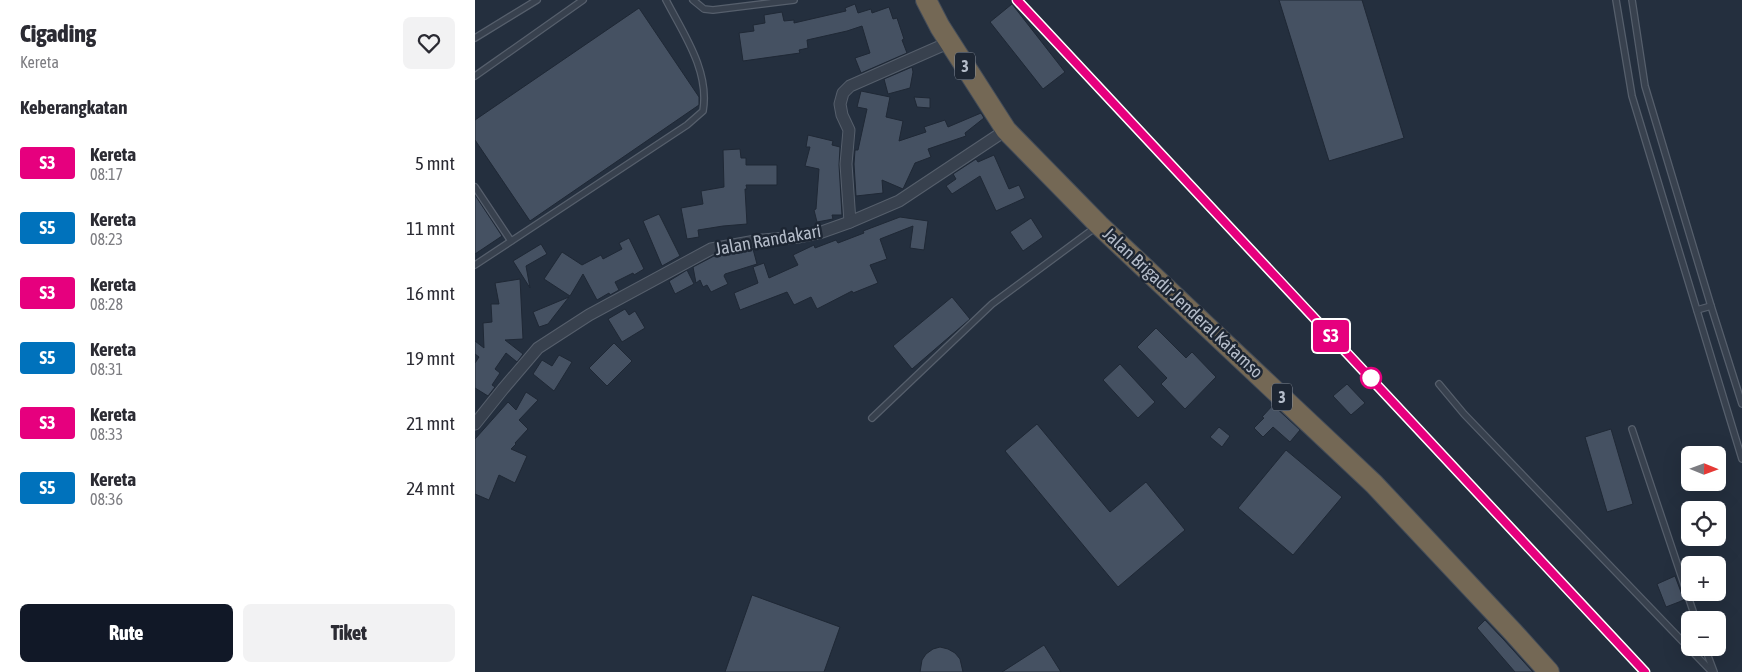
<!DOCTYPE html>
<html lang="id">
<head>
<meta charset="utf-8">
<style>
  body { margin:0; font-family:"Asap Condensed",sans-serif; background:#f2f2f3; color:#2b2b33; height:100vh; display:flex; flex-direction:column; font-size:19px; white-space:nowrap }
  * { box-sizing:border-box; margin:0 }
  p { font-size:16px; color:#7c7c81 }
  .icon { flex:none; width:28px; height:28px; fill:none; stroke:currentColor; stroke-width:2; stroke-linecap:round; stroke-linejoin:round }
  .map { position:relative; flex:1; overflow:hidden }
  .side { display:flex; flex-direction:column; background:#fff; width:475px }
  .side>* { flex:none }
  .badge { padding:0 10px; border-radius:4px; font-size:18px; line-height:32px }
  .needle { width:32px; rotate:91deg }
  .controls { position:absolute; left:1206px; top:446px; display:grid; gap:10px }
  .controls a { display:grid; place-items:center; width:45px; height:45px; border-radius:8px; background:#fff; box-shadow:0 5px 20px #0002; font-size:25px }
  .map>.badge { position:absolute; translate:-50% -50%; box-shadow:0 0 0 2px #fff }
  h2 { padding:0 20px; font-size:19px; line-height:45px }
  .round { display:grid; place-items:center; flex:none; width:52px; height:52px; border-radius:8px; background:#f2f2f3 }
  .headline { display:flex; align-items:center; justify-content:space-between; height:85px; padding:0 20px }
  h1 { font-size:24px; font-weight:800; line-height:38px }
  .action { display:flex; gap:10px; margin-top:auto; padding:10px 20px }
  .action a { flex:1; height:58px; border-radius:8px; background:#111827; color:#fff; font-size:20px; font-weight:800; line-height:58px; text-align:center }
  .action a+a { background:#f2f2f3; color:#2b2b33 }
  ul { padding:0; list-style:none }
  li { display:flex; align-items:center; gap:15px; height:65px; padding:0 20px }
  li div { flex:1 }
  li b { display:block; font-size:19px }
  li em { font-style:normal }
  li .badge { min-width:55px; font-weight:700; text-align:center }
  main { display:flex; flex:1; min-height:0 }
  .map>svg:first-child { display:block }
  .building { fill:#455162; stroke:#1f2835 }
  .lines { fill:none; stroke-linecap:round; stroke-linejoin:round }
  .lane-casing { stroke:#565f6c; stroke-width:8 }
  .street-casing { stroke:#565f6c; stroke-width:13 }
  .highway-casing { stroke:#434c59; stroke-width:22 }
  .lane { stroke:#38414e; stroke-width:5.5 }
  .street { stroke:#38414e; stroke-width:11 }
  .highway { stroke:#746855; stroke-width:20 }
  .rail { stroke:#5a6575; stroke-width:4; stroke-dasharray:5 5; stroke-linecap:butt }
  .line-casing { stroke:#fff; stroke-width:11 }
  .line { stroke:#e6007e; stroke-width:8 }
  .stop-dot { fill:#fff; stroke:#e6007e; stroke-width:2.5 }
  .labels { text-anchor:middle; stroke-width:5; stroke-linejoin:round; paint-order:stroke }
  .shield { fill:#1d2633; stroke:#878f9c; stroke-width:1 }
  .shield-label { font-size:16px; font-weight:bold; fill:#b4bcc9 }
  .street-label { font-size:18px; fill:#b4bcc9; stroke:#1d2633 }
</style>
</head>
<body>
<main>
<section class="side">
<div class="headline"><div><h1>Cigading</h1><p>Kereta</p></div><a class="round"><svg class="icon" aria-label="heart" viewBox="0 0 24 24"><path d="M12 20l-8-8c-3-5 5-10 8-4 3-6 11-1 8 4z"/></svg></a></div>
<h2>Keberangkatan</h2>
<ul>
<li><span class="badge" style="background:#e6007e;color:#fff">S3</span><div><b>Kereta</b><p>08:17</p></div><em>5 mnt</em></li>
<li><span class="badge" style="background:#0072bc;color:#fff">S5</span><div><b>Kereta</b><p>08:23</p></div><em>11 mnt</em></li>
<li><span class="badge" style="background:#e6007e;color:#fff">S3</span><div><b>Kereta</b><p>08:28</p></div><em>16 mnt</em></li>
<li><span class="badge" style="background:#0072bc;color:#fff">S5</span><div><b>Kereta</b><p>08:31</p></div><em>19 mnt</em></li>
<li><span class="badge" style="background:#e6007e;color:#fff">S3</span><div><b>Kereta</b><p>08:33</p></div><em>21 mnt</em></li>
<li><span class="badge" style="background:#0072bc;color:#fff">S5</span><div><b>Kereta</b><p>08:36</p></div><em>24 mnt</em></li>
</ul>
<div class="action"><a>Rute</a><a>Tiket</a></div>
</section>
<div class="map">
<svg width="1267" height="672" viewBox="0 0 1267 672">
  <rect width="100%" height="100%" fill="#242f3e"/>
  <g class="building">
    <path d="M804,0H887L929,138L854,161Z"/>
    <path d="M380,4L383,13L396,9L397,13L414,7L418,19L422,18L429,39L427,40L432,53L386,73L380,58L395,53L387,26L372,31L332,40L333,48L324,50L325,53L268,61L264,33L279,31L278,25L290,23L289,15L307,12L309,21L319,20V23L371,11L370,8Z"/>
    <path d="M537,4L590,72L568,89L515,22Z"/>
    <path d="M164,8L224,97V105L55,221L0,140V120Z"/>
    <path d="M437,67L438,72L435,88L413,94L409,79Z"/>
    <path d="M386,91L415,97L411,117L428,121L424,141L451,132L449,127L470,120L473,127L506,113L509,118L490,133L491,136L453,149L456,157L440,163L428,189L407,180L408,193L381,196L379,164L380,150H383L392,109L382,107Z"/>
    <path d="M439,97L455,98V108L442,107Z"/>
    <path d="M333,135L358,141L357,145L365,147L364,165L367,215H357L358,219L342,222L339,210L341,209L344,169L330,166L335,147H331Z"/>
    <path d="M265,149L266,158H271V165H302V185H271L272,189H270L272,224L248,226L223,230L224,237L212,239L206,208L228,204L226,191L249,187L248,150Z"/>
    <path d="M519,155L534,189L544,185L550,198L521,211L505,176L477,194L471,186L481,179L478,174L501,159L503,162Z"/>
    <path d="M0,195L27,236L0,254Z"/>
    <path d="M184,214L205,256L187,266L168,221Z"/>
    <path d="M425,217L453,221L449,250L435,248L438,226L405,239L412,259L395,265L403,283L378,293L377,291L342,309L336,297L319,305L312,292L265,310L259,293L283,283L278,267L289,263L294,278L323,265L318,255L339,245L340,248L361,240L363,243L389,233L388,231Z"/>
    <path d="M556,218L568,237L548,251L535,232Z"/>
    <path d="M154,238L169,269L159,275L158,273L140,282L144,290L135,295L134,293L122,300L108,274L95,296L69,279L87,252L107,265L126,255L128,259L147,249L144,243Z"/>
    <path d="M66,244L72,254L51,266L55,288L38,261Z"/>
    <path d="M278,249L282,264L250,274L249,276L253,284L236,292L232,285L228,287L225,280L221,283L218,267L239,256Z"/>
    <path d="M212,270L219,284L200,294L194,281Z"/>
    <path d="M45,279L48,339L30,340L48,354L42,362L31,353L20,369L25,373L17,385L20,387L13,396L0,388V363L4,357L0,354V341L9,348L8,323L17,322L16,304H24L20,283Z"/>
    <path d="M94,297L73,324L64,327L58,312Z"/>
    <path d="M477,297L495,319L437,369L418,346Z"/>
    <path d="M150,309L154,315L160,311L170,328L147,342L133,319Z"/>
    <path d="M681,328L711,358L717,352L741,377L710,409L686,384L692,378L662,347Z"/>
    <path d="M139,343L157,361L132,386L114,368Z"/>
    <path d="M84,355L97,362L79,391L58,374L67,360L77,366Z"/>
    <path d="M645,364L680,402L663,418L628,380Z"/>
    <path d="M872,384L890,403L876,415L858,396Z"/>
    <path d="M51,392L63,400L44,420L53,429L40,443L41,444L36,449L52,456L40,483L24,475L14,500L0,494V439L33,402L41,410Z"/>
    <path d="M798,405L825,430L815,442L798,427L788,437L779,428L789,418L787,417Z"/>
    <path d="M562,424L635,512L671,482L710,530L643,587L530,451Z"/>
    <path d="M744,427L755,436L747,447L735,437Z"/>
    <path d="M1136,429L1158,504L1132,512L1110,437Z"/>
    <path d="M811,450L867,497L818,555L763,508Z"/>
    <path d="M1200,576L1209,600L1191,607L1182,584Z"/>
    <path d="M277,595L365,627L349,672H250Z"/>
    <path d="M1010,620L1029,640L1058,672H1040L1002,628Z"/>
    <path d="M569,645L586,672H527Z"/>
    <path d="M465,647L473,649L480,653L485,659L488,672H445L447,660L451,654L458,649Z"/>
  </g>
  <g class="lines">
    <defs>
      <g id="lane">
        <path d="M218,0L229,9L238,10L319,0"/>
        <path d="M1141,0L1157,96L1267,459"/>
        <path d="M1157,0L1170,86L1236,306L1267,404"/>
        <path d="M0,38L62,0"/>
        <path d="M0,76L108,0"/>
        <path d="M0,187L36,241"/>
        <path d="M0,265L212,125L228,111C235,71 208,33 191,0"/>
        <path d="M1222,310L1236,306"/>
        <path d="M964,384L989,414L1237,672"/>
        <path d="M397,418L517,304L621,227"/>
        <path d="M1157,429L1221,620"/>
        <path d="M1230,648L1239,672"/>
      </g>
      <g id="street">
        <path d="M375,222L371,164L374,130L367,115L365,104L368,93L375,86L475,42"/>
        <path d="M0,424L28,389L63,348L114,315L236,249L286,240L324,237L344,233L375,222L424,201L531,130"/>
      </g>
      <path id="highway" d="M451,0L465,27L531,130L624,225L899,484L1038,632L1074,672"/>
    </defs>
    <use href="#lane" class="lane-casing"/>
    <use href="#street" class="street-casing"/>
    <use href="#highway" class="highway-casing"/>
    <use href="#lane" class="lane"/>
    <use href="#street" class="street"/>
    <use href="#highway" class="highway"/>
    <path class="rail" d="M542,0L1170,672"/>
  </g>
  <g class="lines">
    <defs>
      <path id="line" d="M542,0L1170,672"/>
    </defs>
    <use href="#line" class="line-casing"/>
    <use href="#line" class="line"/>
  </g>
  <circle class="stop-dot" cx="896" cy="378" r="10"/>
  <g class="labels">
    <g class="shield">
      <rect x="480" y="52.5" width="20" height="27" rx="4"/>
      <rect x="797" y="383.5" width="20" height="27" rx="4"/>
    </g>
    <g class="shield-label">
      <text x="490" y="72">3</text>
      <text x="807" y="403">3</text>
    </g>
    <g class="street-label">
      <text transform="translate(293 240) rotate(-10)" y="6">Jalan Randakari</text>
      <text transform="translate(708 303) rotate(43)" y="6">Jalan Brigadir Jenderal Katamso</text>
    </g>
  </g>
</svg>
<div class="controls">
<a><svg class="needle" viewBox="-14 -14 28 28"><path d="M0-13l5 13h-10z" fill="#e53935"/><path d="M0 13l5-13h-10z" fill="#7c7c81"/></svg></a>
<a><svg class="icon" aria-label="locate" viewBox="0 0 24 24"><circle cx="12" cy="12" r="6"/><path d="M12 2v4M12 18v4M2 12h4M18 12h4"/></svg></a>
<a>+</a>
<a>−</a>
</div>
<b class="badge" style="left:856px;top:336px;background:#e6007e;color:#fff">S3</b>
</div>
</main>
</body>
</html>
